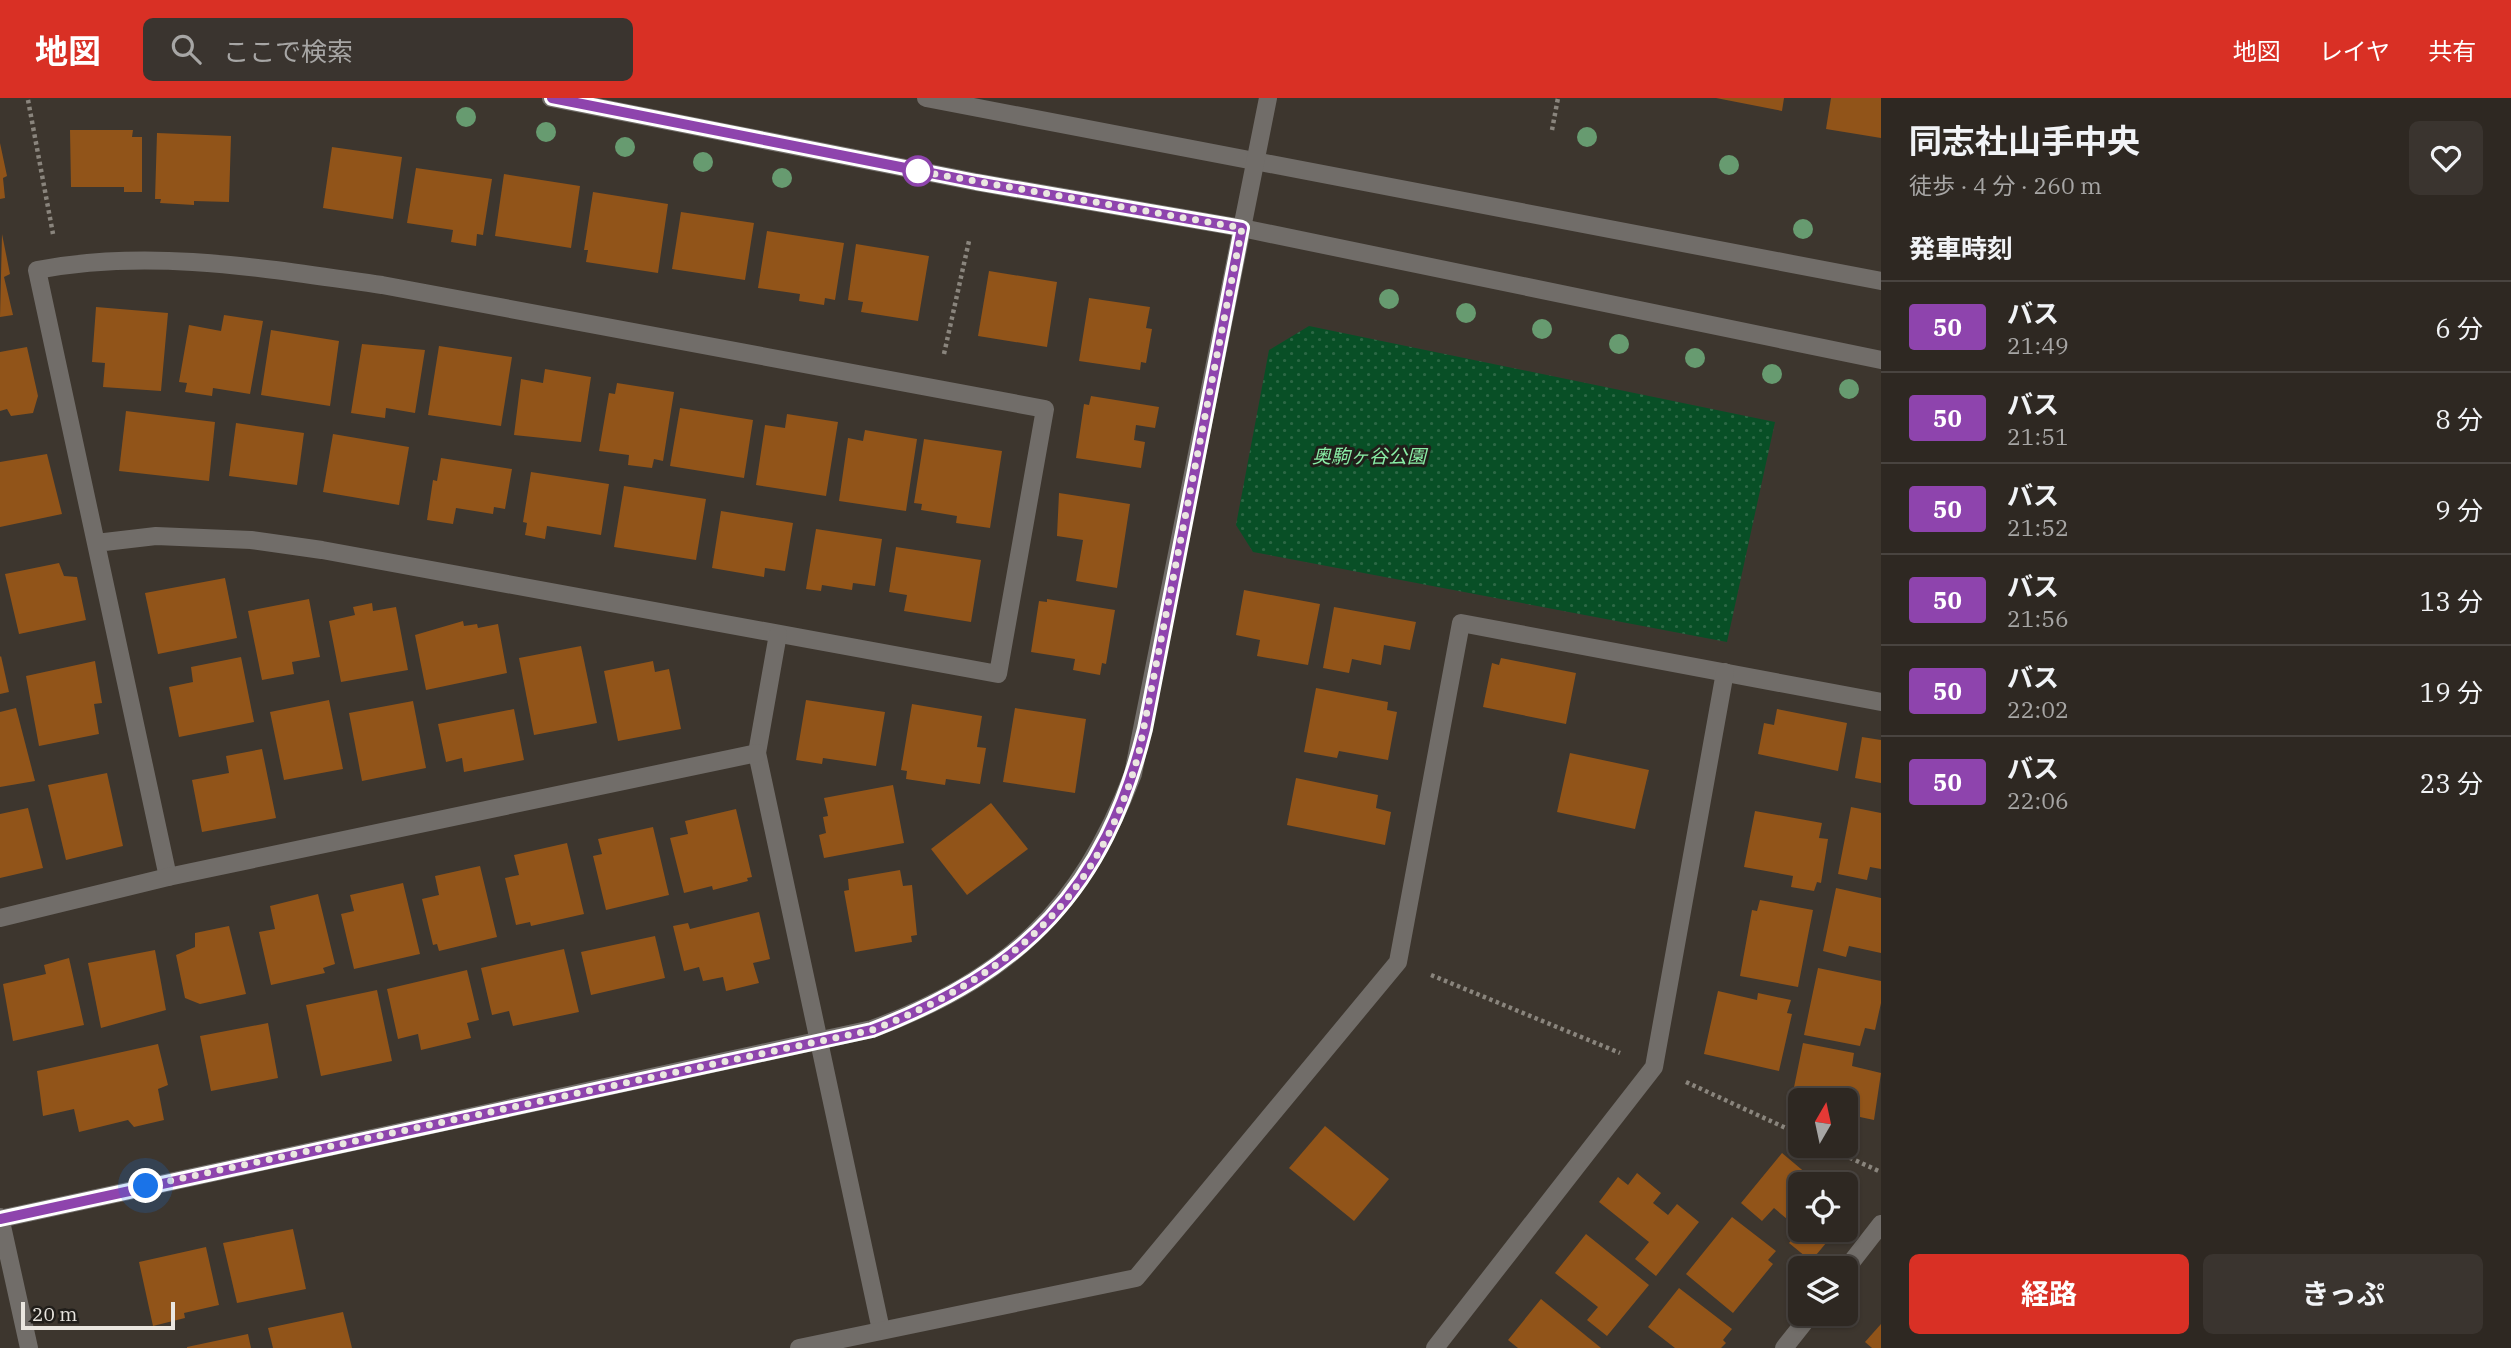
<!DOCTYPE html>
<html lang="ja">
<head>
<meta charset="utf-8">
<style>
  body { margin:0; font-family:"IBM Plex Serif","Noto Sans JP",serif; background:#3a342f; color:#f1f3f6; height:100vh; display:flex; flex-direction:column; font-size:26px; white-space:nowrap }
  * { box-sizing:border-box; margin:0 }
  p { font-size:23px; color:#a7a6a5 }
  .icon { flex:none; width:38px; height:38px; fill:none; stroke:currentColor; stroke-width:2; stroke-linecap:round; stroke-linejoin:round }
  .map { position:relative; flex:1; overflow:hidden }
  .side { display:flex; flex-direction:column; background:#2e2822; width:630px }
  .side>* { flex:none }
  .badge { padding:0 14px; border-radius:5px; font-size:24px; line-height:46px }
  .needle { width:46px; rotate:9deg }
  .tools { position:absolute; left:1788px; top:990px; display:grid; gap:14px }
  .tools a { display:grid; place-items:center; width:70px; height:70px; border-radius:10px; background:#2e2822; box-shadow:0 2px 5px #0004,0 0 0 2px #494440; font-size:35px }
  .scale { position:absolute; left:21px; bottom:18px; width:154px; box-sizing:border-box; padding-left:7px; border:4px solid #eae6e0; border-top:0; font-size:19px; line-height:24px; white-space:nowrap; color:#eae6e0; -webkit-text-stroke:5px #211e1a; paint-order:stroke }
  .you { position:absolute; width:35px; height:35px; margin:-18px; border:5px solid #fff; border-radius:50%; background:#1a73e8; box-shadow:0 0 0 10px #1a73e833 }
  .map>.badge { position:absolute; translate:-50% -50%; box-shadow:0 0 0 4px #fff }
  h2 { padding:0 28px; font-size:26px; line-height:63px }
  .round { display:grid; place-items:center; flex:none; width:74px; height:74px; border-radius:10px; background:#3a342f }
  .headline { display:flex; align-items:center; justify-content:space-between; height:119px; padding:0 28px }
  h1 { font-size:33px; font-weight:700; line-height:52px }
  .action { display:flex; gap:14px; margin-top:auto; padding:14px 28px }
  .action a { flex:1; height:80px; border-radius:10px; background:#d93025; color:#fff; font-size:28px; font-weight:700; line-height:80px; text-align:center }
  .action a+a { background:#3a342f; color:#f1f3f6 }
  ul { padding:0; list-style:none }
  li { display:flex; align-items:center; gap:21px; height:91px; padding:0 28px; border-top:2px solid #494440 }
  li div { flex:1 }
  li b { display:block; font-size:26px }
  li em { font-style:normal }
  li .badge { min-width:77px; font-weight:700; text-align:center }
  header { display:flex; align-items:center; gap:42px; box-sizing:border-box; height:98px; padding:0 35px; background:#d93025; color:#fff }
  header strong { font-size:33px }
  nav { display:flex; gap:38px; margin-inline-start:auto; font-size:24px }
  .search { width:490px; height:63px; background:#3a342f; display:flex; align-items:center; gap:18px; box-sizing:border-box; padding:0 24px; border-radius:10px; color:#a7a6a5; font-size:26px }
  main { display:flex; flex:1; min-height:0 }
  .map>svg:first-child { display:block }
  .park { fill:url(#park-dots) }
  .building { fill:#915419 }
  .lines { fill:none; stroke-linecap:round; stroke-linejoin:round }
  .path { stroke:#8a857d; stroke-width:4.5; stroke-dasharray:3.5 3.5; stroke-linecap:butt }
  .minor { stroke:#716d69; stroke-width:18 }
  .tertiary { stroke:#716d69; stroke-width:18 }
  .tree { fill:#679b70 }
  .line-casing { stroke:#fff; stroke-width:16 }
  .line { stroke:#8e44ad; stroke-width:10 }
  .walk { stroke:#eae6e0; stroke-width:7; stroke-dasharray:0 12.6 }
  .stop-dot { fill:#fff; stroke:#8e44ad; stroke-width:3.5 }
  .labels { text-anchor:middle; stroke-width:6; stroke-linejoin:round; paint-order:stroke }
  .park-label { font-size:19px; font-style:italic; fill:#8aeea6; stroke:#211e1a }
</style>
</head>
<body>
<header>
<strong>地図</strong>
<div class="search"><svg class="icon" aria-label="search" viewBox="0 0 24 24"><circle cx="10" cy="10" r="6"/><path d="M15 15l6 6"/></svg>ここで検索</div>
<nav><a>地図</a><a>レイヤ</a><a>共有</a></nav>
</header>
<main>
<div class="map">
<svg width="1881" height="1250" viewBox="0 0 1881 1250">
  <defs>
    <pattern id="park-dots" width="8" height="8" patternUnits="userSpaceOnUse" patternTransform="scale(1.75)"><rect width="8" height="8" fill="#084f26"/><path d="M2 2h.1M6 6h.1" fill="none" stroke="#2c6845" stroke-width="1.8" stroke-linecap="round"/></pattern>
  </defs>
  <rect width="100%" height="100%" fill="#3d362e"/>
  <path class="park" d="M1309,228L1775,324L1727,544L1253,454L1236,427L1269,252Z"/>
  <g class="building">
    <path d="M1716,0H1784L1782,13Z"/>
    <path d="M1831,0H1881V40L1826,31Z"/>
    <path d="M70,32H133L132,39H142V94H124V89H71Z"/>
    <path d="M157,35L231,38L229,104L194,103V107L160,105L161,101H155Z"/>
    <path d="M0,45L7,78L3,80L5,100L0,101Z"/>
    <path d="M332,49L402,59L393,121L323,110Z"/>
    <path d="M416,70L492,81L483,137L477,136L476,148L451,144L453,132L407,125Z"/>
    <path d="M504,76L580,88L571,150L495,138Z"/>
    <path d="M593,94L668,106L658,175L586,164L588,152H584Z"/>
    <path d="M681,114L754,125L745,182L672,171Z"/>
    <path d="M767,133L844,145L835,202L825,200L824,207L799,203L800,196L758,190Z"/>
    <path d="M2,136L10,176L4,179L13,217L0,219Z"/>
    <path d="M856,146L929,158L918,223L861,214L863,204L848,202Z"/>
    <path d="M989,173L1057,184L1047,249L978,238Z"/>
    <path d="M1089,200L1150,209L1146,230L1152,231L1146,265L1141,264L1140,272L1079,263Z"/>
    <path d="M96,209L168,215L161,293L103,289L105,265L92,264Z"/>
    <path d="M224,217L263,223L250,296L213,290L212,298L185,294L187,285L179,284L189,227L221,233Z"/>
    <path d="M271,232L339,243L330,308L261,297Z"/>
    <path d="M362,246L425,252L415,315L386,310L385,320L351,315Z"/>
    <path d="M439,248L512,259L501,328L428,317Z"/>
    <path d="M27,249L38,298L33,315L11,318L7,311L0,313V254Z"/>
    <path d="M545,271L591,279L581,344L514,337L521,281L543,285Z"/>
    <path d="M617,285L674,294L663,363L654,361L652,370L628,367L629,357L599,353L609,295L615,296Z"/>
    <path d="M1091,298L1159,309L1155,330L1136,327L1134,342L1145,344L1141,370L1076,360L1084,306L1089,307Z"/>
    <path d="M680,310L753,322L744,380L670,368Z"/>
    <path d="M126,313L215,324L209,383L119,373Z"/>
    <path d="M787,316L838,324L826,398L756,387L765,327L785,330Z"/>
    <path d="M236,325L304,335L297,387L229,378Z"/>
    <path d="M865,332L917,341L906,413L839,403L848,340L863,343Z"/>
    <path d="M333,336L409,349L399,407L323,394Z"/>
    <path d="M924,341L1002,353L990,430L956,425L957,418L921,412L922,406L914,405Z"/>
    <path d="M47,356L62,416L0,429V364Z"/>
    <path d="M441,360L512,371L505,411L494,409L493,416L456,410L453,426L427,422L433,382L437,383Z"/>
    <path d="M531,374L609,386L601,437L547,428L545,441L525,437L527,425L523,424Z"/>
    <path d="M624,388L706,401L696,462L614,449Z"/>
    <path d="M1059,395L1130,406L1117,490L1076,483L1083,442L1057,438Z"/>
    <path d="M721,413L793,425L785,473L765,470L764,479L712,470Z"/>
    <path d="M816,431L882,441L875,488L853,485L852,492L822,487L821,493L806,491Z"/>
    <path d="M896,449L981,462L971,524L904,513L907,497L889,494Z"/>
    <path d="M59,465L64,478L77,479L86,522L19,536L5,476Z"/>
    <path d="M225,480L237,540L158,556L145,495Z"/>
    <path d="M1244,492L1320,506L1308,567L1257,558L1260,542L1236,537Z"/>
    <path d="M309,501L320,559L292,564L294,576L262,582L248,513Z"/>
    <path d="M1047,501L1115,512L1106,566L1102,565L1100,577L1073,572L1075,561L1031,554L1039,503L1047,504Z"/>
    <path d="M372,505L373,513L396,509L408,572L341,584L329,523L355,517L353,509Z"/>
    <path d="M1334,509L1416,524L1410,552L1384,547L1381,567L1352,561L1349,575L1323,570Z"/>
    <path d="M463,523L464,528L477,526L478,530L498,526L507,575L426,592L415,537Z"/>
    <path d="M581,548L597,625L534,637L519,560Z"/>
    <path d="M1,558L9,594L0,596V559Z"/>
    <path d="M241,559L254,624L179,639L169,589L193,584L191,569Z"/>
    <path d="M1501,560L1576,575L1566,626L1483,609L1492,565L1499,567Z"/>
    <path d="M95,563L102,605L94,606L99,636L39,648L26,578Z"/>
    <path d="M653,563L655,574L669,571L681,631L618,643L604,573Z"/>
    <path d="M1316,590L1388,604L1387,612L1397,614L1388,662L1339,653L1337,660L1304,654Z"/>
    <path d="M329,602L343,671L284,682L270,614Z"/>
    <path d="M806,602L885,614L876,668L823,660L822,666L796,662Z"/>
    <path d="M413,603L426,670L362,683L349,615Z"/>
    <path d="M912,606L982,618L977,649L986,650L980,686L946,681L945,687L906,681L907,673L901,672Z"/>
    <path d="M16,610L35,683L0,689V614Z"/>
    <path d="M1015,610L1086,621L1075,695L1003,684Z"/>
    <path d="M514,611L524,662L464,674L462,660L446,664L438,626Z"/>
    <path d="M1777,611L1847,625L1838,673L1758,656L1764,625L1774,627Z"/>
    <path d="M1862,639L1881,642V685L1855,680Z"/>
    <path d="M262,651L276,720L202,734L192,682L229,675L226,658Z"/>
    <path d="M1570,655L1649,672L1635,731L1557,714Z"/>
    <path d="M107,675L123,748L66,762L48,687Z"/>
    <path d="M1296,680L1378,697L1376,710L1391,714L1385,747L1287,727Z"/>
    <path d="M893,687L904,745L824,760L819,737L826,735L823,719L828,718L824,700Z"/>
    <path d="M991,705L1028,751L967,797L931,751Z"/>
    <path d="M1851,709L1881,715V771L1870,769L1867,782L1838,776Z"/>
    <path d="M28,710L43,770L0,780V716Z"/>
    <path d="M736,711L752,779L747,780L748,783L713,792L712,788L684,795L670,740L688,736L685,723Z"/>
    <path d="M1755,713L1822,725L1819,740L1828,741L1821,785L1817,784L1814,793L1791,789L1793,778L1744,769Z"/>
    <path d="M653,729L669,797L606,812L593,758L602,756L598,741Z"/>
    <path d="M567,745L584,816L531,828L530,824L516,827L505,780L519,777L514,757Z"/>
    <path d="M480,768L497,839L439,853L437,846L433,847L422,801L439,797L435,778Z"/>
    <path d="M900,772L903,788L912,787L917,837L911,838L912,844L855,854L844,793L849,792L848,781Z"/>
    <path d="M403,785L420,856L354,871L341,816L354,813L350,797Z"/>
    <path d="M1836,790L1881,800V855L1849,848L1846,859L1823,853Z"/>
    <path d="M318,796L335,866L323,870L325,875L271,887L259,834L275,831L270,808Z"/>
    <path d="M1760,802L1813,812L1798,889L1740,878L1752,812L1757,813Z"/>
    <path d="M759,814L770,861L753,865L759,885L726,893L723,879L703,883L699,869L684,873L673,828L688,825L690,831Z"/>
    <path d="M229,828L246,896L200,906L185,900L176,857L195,849V835Z"/>
    <path d="M655,838L665,880L591,897L581,854Z"/>
    <path d="M564,851L579,914L513,928L509,913L492,917L481,870Z"/>
    <path d="M155,852L166,912L101,930L88,865Z"/>
    <path d="M69,860L84,927L13,943L3,886L46,876L44,867Z"/>
    <path d="M1818,870L1881,883V905L1875,932L1865,930L1860,948L1804,937Z"/>
    <path d="M467,872L479,922L467,925L471,940L421,952L418,936L398,941L387,891Z"/>
    <path d="M377,892L392,963L321,978L306,907Z"/>
    <path d="M1718,893L1757,902L1758,895L1791,902L1787,915L1792,916L1779,973L1704,956Z"/>
    <path d="M268,925L278,980L211,993L200,938Z"/>
    <path d="M1803,945L1854,955L1852,968L1881,975L1874,1022L1846,1016V1003H1801V1011L1790,1009Z"/>
    <path d="M158,946L168,987L158,991L164,1022L134,1029L128,1022L79,1034L74,1011L43,1018L37,973Z"/>
    <path d="M1325,1028L1389,1081L1354,1123L1289,1070Z"/>
    <path d="M1782,1055L1820,1087H1801V1132H1837L1811,1163L1789,1145L1800,1132L1774,1110L1762,1123L1741,1105Z"/>
    <path d="M1637,1075L1661,1095L1653,1105L1668,1117L1677,1106L1699,1124L1656,1178L1635,1161L1649,1144L1599,1104L1618,1079L1628,1087Z"/>
    <path d="M1732,1119L1776,1153L1768,1162L1773,1166L1733,1215L1686,1176Z"/>
    <path d="M293,1131L306,1191L237,1205L223,1145Z"/>
    <path d="M1586,1136L1649,1187L1607,1238L1587,1222L1598,1209L1555,1175Z"/>
    <path d="M206,1149L219,1207L184,1215L185,1220L153,1228L139,1164Z"/>
    <path d="M1679,1190L1732,1231L1723,1242L1726,1245L1721,1250H1675L1648,1229Z"/>
    <path d="M1541,1201L1601,1250H1518L1508,1242Z"/>
    <path d="M343,1214L352,1250H273L268,1230Z"/>
    <path d="M1881,1226V1250H1872L1865,1244Z"/>
    <path d="M248,1236L251,1250H187V1249Z"/>
  </g>
  <g class="lines">
    <g class="path">
      <path d="M28,2L53,136"/>
      <path d="M1552,32L1558,0"/>
      <path d="M944,256L969,143"/>
      <path d="M1431,877L1620,955"/>
      <path d="M1686,984L1801,1037"/>
      <path d="M1824,1048L1881,1074"/>
    </g>
    <g class="minor">
      <path d="M96,445L156,438L251,442L322,452L998,576L1045,311L382,187C268,171 152,150 37,172L168,779"/>
      <path d="M778,536L757,655L881,1232"/>
      <path d="M0,820L168,779L757,655"/>
      <path d="M0,1119L29,1250"/>
      <path d="M1846,1171L1881,1126"/>
      <path d="M799,1250L1136,1180L1398,864L1461,525L1881,604"/>
      <path d="M1435,1250L1654,969L1725,574"/>
      <path d="M1784,1250L1811,1216"/>
    </g>
    <g class="tertiary">
      <path d="M551,0L976,84L1242,130L1881,262"/>
      <path d="M926,0L1881,183"/>
      <path d="M0,1121L872,931C1008,880 1080,813 1133,676L1268,0"/>
    </g>
  </g>
  <g class="tree">
    <circle cx="466" cy="19" r="10"/>
    <circle cx="546" cy="34" r="10"/>
    <circle cx="1587" cy="39" r="10"/>
    <circle cx="625" cy="49" r="10"/>
    <circle cx="703" cy="64" r="10"/>
    <circle cx="1729" cy="67" r="10"/>
    <circle cx="782" cy="80" r="10"/>
    <circle cx="1803" cy="131" r="10"/>
    <circle cx="1389" cy="201" r="10"/>
    <circle cx="1466" cy="215" r="10"/>
    <circle cx="1542" cy="231" r="10"/>
    <circle cx="1619" cy="246" r="10"/>
    <circle cx="1695" cy="260" r="10"/>
    <circle cx="1772" cy="276" r="10"/>
    <circle cx="1849" cy="291" r="10"/>
  </g>
  <g class="lines">
    <defs>
      <path id="line" d="M0,1121L872,932C1024,873 1105,792 1145,631L1242,130L976,84L552,0"/>
    </defs>
    <use href="#line" class="line-casing"/>
    <use href="#line" class="line"/>
    <path class="walk" d="M146,1088L872,932C1008,879 1101,800 1139,654L1242,130L918,73"/>
  </g>
  <circle class="stop-dot" cx="918" cy="73" r="14"/>
  <g class="labels">
    <g class="park-label">
      <text x="1369" y="365">奥駒ヶ谷公園</text>
    </g>
  </g>
</svg>
<div class="tools">
<a><svg class="needle" viewBox="-14 -14 28 28"><path d="M0-13l5 13h-10z" fill="#e53935"/><path d="M0 13l5-13h-10z" fill="#a7a6a5"/></svg></a>
<a><svg class="icon" aria-label="locate" viewBox="0 0 24 24"><circle cx="12" cy="12" r="6"/><path d="M12 2v4M12 18v4M2 12h4M18 12h4"/></svg></a>
<a><svg class="icon" aria-label="layers" viewBox="0 0 24 24"><path d="M12 4l9 5-9 5-9-5zM3 14l9 5 9-5"/></svg></a>
</div>
<div class="scale">20 m</div>
<div class="you" style="left:146px;top:1088px"></div>
</div>
<section class="side">
<div class="headline"><div><h1>同志社山手中央</h1><p>徒歩 · 4 分 · 260 m</p></div><a class="round"><svg class="icon" aria-label="heart" viewBox="0 0 24 24"><path d="M12 20l-8-8c-3-5 5-10 8-4 3-6 11-1 8 4z"/></svg></a></div>
<h2>発車時刻</h2>
<ul>
<li><span class="badge" style="background:#8e44ad;color:#fff">50</span><div><b>バス</b><p>21:49</p></div><em>6 分</em></li>
<li><span class="badge" style="background:#8e44ad;color:#fff">50</span><div><b>バス</b><p>21:51</p></div><em>8 分</em></li>
<li><span class="badge" style="background:#8e44ad;color:#fff">50</span><div><b>バス</b><p>21:52</p></div><em>9 分</em></li>
<li><span class="badge" style="background:#8e44ad;color:#fff">50</span><div><b>バス</b><p>21:56</p></div><em>13 分</em></li>
<li><span class="badge" style="background:#8e44ad;color:#fff">50</span><div><b>バス</b><p>22:02</p></div><em>19 分</em></li>
<li><span class="badge" style="background:#8e44ad;color:#fff">50</span><div><b>バス</b><p>22:06</p></div><em>23 分</em></li>
</ul>
<div class="action"><a>経路</a><a>きっぷ</a></div>
</section>
</main>
</body>
</html>
